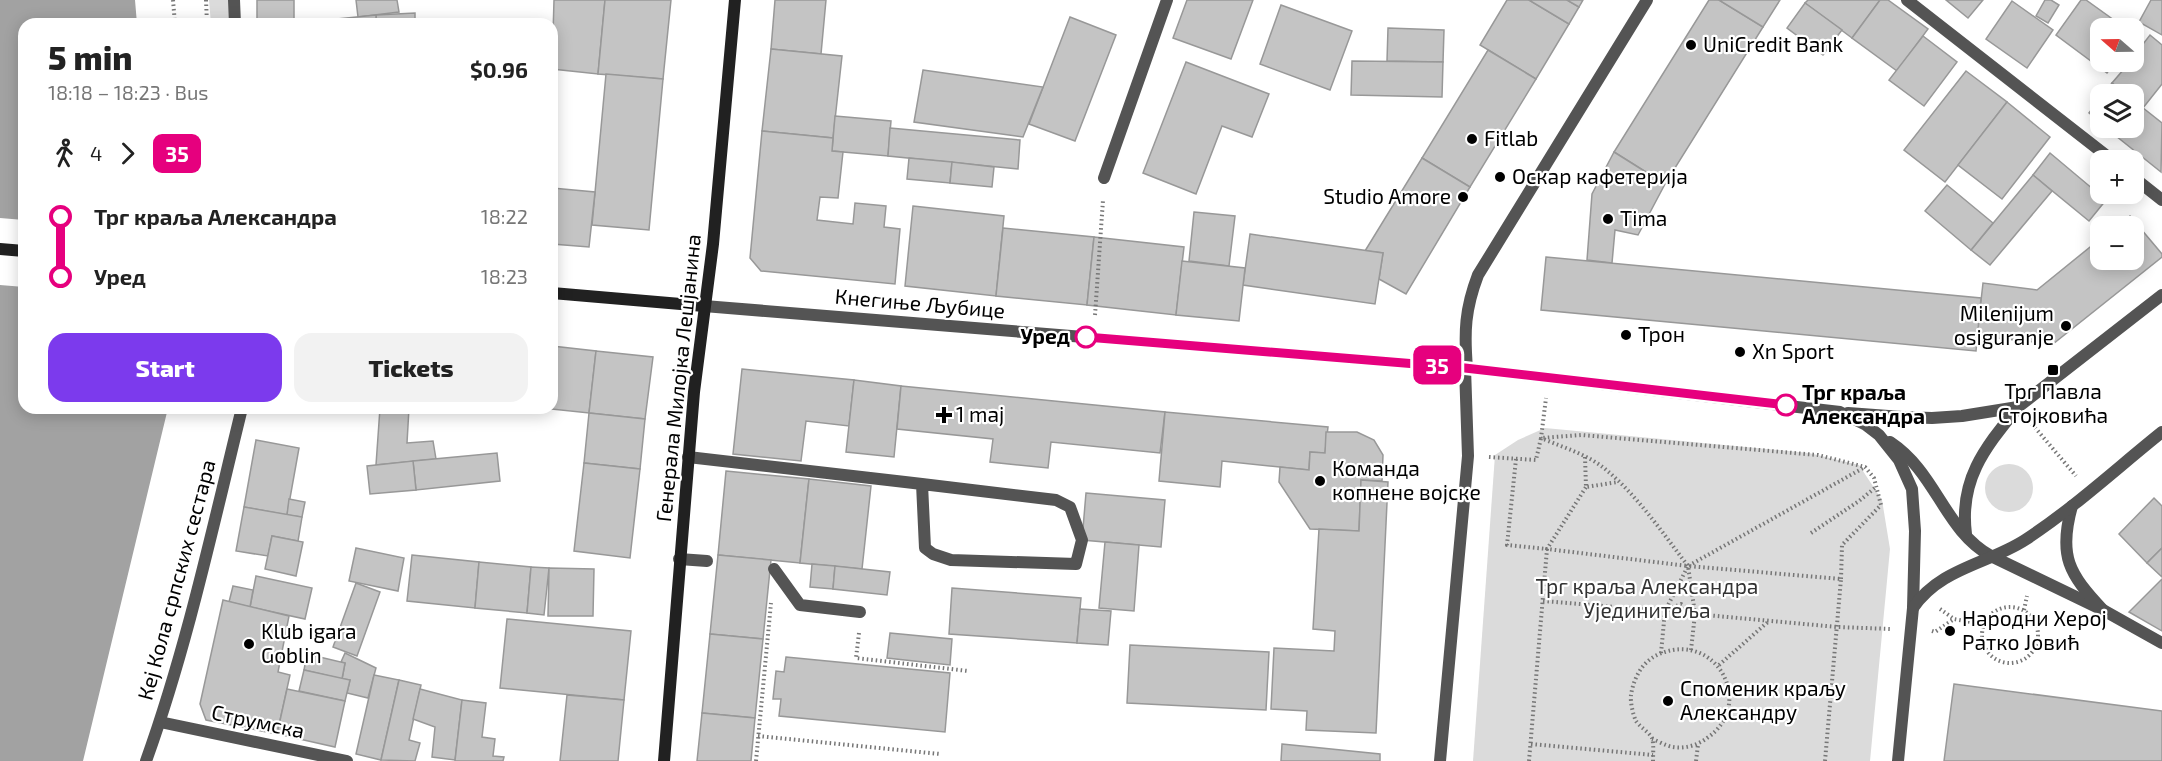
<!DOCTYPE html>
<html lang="en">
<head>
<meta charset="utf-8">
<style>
  body { margin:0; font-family:"Exo 2",sans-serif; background:#f2f2f2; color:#222; height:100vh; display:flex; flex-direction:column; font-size:22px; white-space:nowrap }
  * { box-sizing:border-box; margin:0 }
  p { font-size:20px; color:#767676 }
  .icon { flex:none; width:33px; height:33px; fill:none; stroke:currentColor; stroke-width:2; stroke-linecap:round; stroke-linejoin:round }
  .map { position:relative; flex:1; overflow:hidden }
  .panel { position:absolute; left:18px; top:18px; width:540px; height:396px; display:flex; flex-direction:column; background:#fff; border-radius:18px; box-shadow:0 3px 15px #0003 }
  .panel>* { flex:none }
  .badge { padding:0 12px; border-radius:9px; font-size:21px; line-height:39px }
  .needle { width:39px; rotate:290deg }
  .controls { position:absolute; left:2090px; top:18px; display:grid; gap:12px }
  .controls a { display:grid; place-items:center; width:54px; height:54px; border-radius:12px; background:#fff; box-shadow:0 3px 15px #0003; font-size:30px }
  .map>.badge { position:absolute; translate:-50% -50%; box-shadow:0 0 0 3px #fff }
  .legs { display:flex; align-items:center; gap:9px; height:66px; padding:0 30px; font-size:20px }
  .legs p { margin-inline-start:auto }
  .head { display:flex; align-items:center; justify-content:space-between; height:102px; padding:0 30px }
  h1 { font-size:33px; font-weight:800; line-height:45px }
  .button { display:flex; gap:12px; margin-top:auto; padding:12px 30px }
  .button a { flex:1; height:69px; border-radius:18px; background:#7c3aed; color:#fff; font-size:24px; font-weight:800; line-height:69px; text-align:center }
  .button a+a { background:#f2f2f2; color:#222 }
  ul { padding:0 30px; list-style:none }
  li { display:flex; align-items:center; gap:21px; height:60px; font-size:22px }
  li i { display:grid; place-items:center; width:9px; height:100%; margin:0 8px; background:currentColor }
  li i::after { content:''; width:15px; height:15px; margin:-8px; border:4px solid; border-radius:50%; background:#fff }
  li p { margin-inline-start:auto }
  li:first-child i { background:linear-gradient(#0000 50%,currentColor 0) }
  li:last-child i { background:linear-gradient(currentColor 50%,#0000 0) }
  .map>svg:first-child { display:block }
  .green { fill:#dbdbdb }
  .water { fill:#a2a2a2 }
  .pier { fill:#fff }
  .building { fill:#c4c4c4; stroke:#989898; stroke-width:1.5 }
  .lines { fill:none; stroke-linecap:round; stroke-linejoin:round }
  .path { stroke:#767676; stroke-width:4; stroke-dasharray:1.5 3; stroke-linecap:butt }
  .service { stroke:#545454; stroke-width:12 }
  .minor { stroke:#545454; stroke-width:12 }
  .tertiary { stroke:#545454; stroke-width:12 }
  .secondary { stroke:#212121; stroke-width:12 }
  .line-1-casing { stroke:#fff; stroke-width:14 }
  .line-1 { stroke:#e6007e; stroke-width:9 }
  .poi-dot { fill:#000; stroke:#fff; stroke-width:2 }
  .stop-1-dot { fill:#fff; stroke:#e6007e; stroke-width:3 }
  .labels { text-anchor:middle; stroke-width:4.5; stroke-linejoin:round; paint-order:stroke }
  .poi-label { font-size:21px; fill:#000; stroke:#fff; text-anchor:start }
  .street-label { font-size:21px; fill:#000; stroke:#fff }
  .stop-label { font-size:21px; font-weight:bold; fill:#000; stroke:#fff; text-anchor:end }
  .park-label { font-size:21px; fill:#323232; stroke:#fff }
</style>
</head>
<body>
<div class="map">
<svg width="2162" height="761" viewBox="0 0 2162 761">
  <rect width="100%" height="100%" fill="#fff"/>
  <g class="green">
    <path d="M209,0H230L231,24H211Z"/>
    <path d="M1545,428L1809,453L1859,465L1882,500L1890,549L1870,761H1473L1495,455L1518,440Z"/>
    <circle cx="2009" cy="488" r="24"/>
  </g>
  <path class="water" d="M0,0H135L137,24H24V408H168L83,761H0Z"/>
  <path class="pier" d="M0,218L24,220V287L0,285Z"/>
  <g class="building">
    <rect x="257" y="0" width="37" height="24"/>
    <path d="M356,0H397L399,12L358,17Z"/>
    <path d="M554,0H605L598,74L552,69Z"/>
    <path d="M605,0H671L663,79L598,74Z"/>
    <path d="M775,0H826L821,54L771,49Z"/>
    <path d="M1187,0H1253L1231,59L1173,38Z"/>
    <path d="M1507,0H1529L1569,24L1536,79L1480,45Z"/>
    <path d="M1529,0H1567L1579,7L1569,24Z"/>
    <path d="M1567,0H1583L1579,7Z"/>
    <path d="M1709,0H1719L1763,27L1665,184L1614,152Z"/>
    <path d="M1719,0H1780L1763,27Z"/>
    <path d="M1808,0H1880L1852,38L1805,3Z"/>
    <path d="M1880,0H1888L1928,29L1897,71L1852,38Z"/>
    <path d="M1946,0H1983L1968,18Z"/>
    <path d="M2045,0H2051L2059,5L2048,23L2036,16Z"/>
    <path d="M2081,0H2086L2125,28H2100V62H2115L2107,73L2056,35Z"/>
    <path d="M2151,0H2162V35L2139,22Z"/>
    <path d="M2012,1L2053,30L2027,68L1986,39Z"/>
    <path d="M1805,3L1842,30L1823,55L1787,28Z"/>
    <path d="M1281,5L1352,31L1330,90L1260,64Z"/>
    <path d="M415,13V24H376V15Z"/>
    <path d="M376,15V24H307V22Z"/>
    <path d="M1070,17L1116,35L1075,141L1029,124Z"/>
    <path d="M1388,28L1444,30L1443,62L1387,61Z"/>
    <path d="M2150,35L2162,45V84L2143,108L2133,100V94H2126L2112,83L2130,62H2133V57Z"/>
    <path d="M1923,36L1957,62L1924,106L1889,80Z"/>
    <path d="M771,49L842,56L833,138L762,131Z"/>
    <path d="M1488,50L1536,79L1470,187L1422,158Z"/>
    <path d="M1352,61L1443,62L1442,97L1351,95Z"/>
    <path d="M1186,62L1269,94L1252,137L1222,126L1196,194L1143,173Z"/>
    <path d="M923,70L1043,87L1023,137L914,122Z"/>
    <path d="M1966,71L2007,102L1945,182L1904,150Z"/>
    <path d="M606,74L663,79L649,230L592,225Z"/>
    <path d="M2112,83L2126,94H2103Z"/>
    <path d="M2100,99V122L2089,113Z"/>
    <path d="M2133,100L2162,123L2161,172L2106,128H2133Z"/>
    <path d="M2007,102L2050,137L2002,199L1958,165Z"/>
    <path d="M835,116L891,121L888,156L832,151Z"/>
    <path d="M890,128L1020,140L1018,169L888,156Z"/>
    <path d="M762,131L833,138L832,151L843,152L838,198L820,197L817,220L853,224L855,203L886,206L884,227L900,229L895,284L761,271L750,258Z"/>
    <path d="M1614,152L1665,184L1638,235L1615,230L1612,263L1587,260L1592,194Z"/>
    <path d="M2050,153L2106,200L2089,221L2033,175Z"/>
    <path d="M909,158L952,162L950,183L907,179Z"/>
    <path d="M1422,158L1470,187L1406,294L1379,279L1383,253L1365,251Z"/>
    <path d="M952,162L994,167L992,187L950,183Z"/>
    <path d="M2033,175L2052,191L1990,265L1971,250Z"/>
    <path d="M1947,185L1993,223L1971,250L1925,211Z"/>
    <path d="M552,188L595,192L589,247L552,244Z"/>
    <path d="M913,206L1004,216L996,296L905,286Z"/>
    <path d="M1194,212L1235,216L1229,266L1189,261Z"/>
    <path d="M2130,216L2162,254V257L2053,344L1977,336L1983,283L2037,290L2100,239V260H2133V226H2116Z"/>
    <path d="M1003,228L1094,237L1087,305L996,296Z"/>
    <path d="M1250,234L1383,253L1375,304L1243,285Z"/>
    <path d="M1094,237L1184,247L1176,315L1087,305Z"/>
    <path d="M1546,257L1981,298L1976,351L1541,310Z"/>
    <path d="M1182,261L1245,268L1239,321L1176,315Z"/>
    <path d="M552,346L596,351L589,413L542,408H552Z"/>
    <path d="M596,351L653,357L645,419L589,413Z"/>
    <path d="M742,369L854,380L849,426L806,421L801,461L733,454Z"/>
    <path d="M854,380L901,386L894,457L846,452Z"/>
    <path d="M901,386L1165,412L1160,453L1051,442L1048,468L990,462L993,439L897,429Z"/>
    <path d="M353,408H380V411Z"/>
    <path d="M380,408H409L407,443L433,441L436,459L376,465Z"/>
    <path d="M1165,412L1328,427L1325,453L1310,452L1309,470L1222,461L1220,487L1159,481Z"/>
    <path d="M589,413L645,419L640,469L584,463Z"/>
    <path d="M1326,432H1357L1374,440L1383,455L1382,481L1361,480L1359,531L1310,529L1279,482L1280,467L1309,470L1310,452L1325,453Z"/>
    <path d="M256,440L299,448L287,515L244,507Z"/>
    <path d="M497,453L500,481L416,490L413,461Z"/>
    <path d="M413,461L416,490L370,494L367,466Z"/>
    <path d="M584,463L640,469L630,558L574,551Z"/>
    <path d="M726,471L809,479L800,563L718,555Z"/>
    <path d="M809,479L871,486L862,569L800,563Z"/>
    <path d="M1361,480L1388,482L1376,733L1306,730L1307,711L1271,709L1274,648L1334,651L1335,631L1313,629L1319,529L1359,531Z"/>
    <path d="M1086,493L1165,500L1161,547L1082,540Z"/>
    <path d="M2154,498L2162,506V548L2147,563L2119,534Z"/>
    <path d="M289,499L305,502L302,517L287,515Z"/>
    <path d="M244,507L302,517L298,541L272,536L268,556L236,551Z"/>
    <path d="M272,536L303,542L296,576L265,569Z"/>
    <path d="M1105,542L1139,545L1134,611L1099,608Z"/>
    <path d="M356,548L404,558L398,591L349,581Z"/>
    <path d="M2162,548V577L2147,563Z"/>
    <path d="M412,555L479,562L475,608L407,601Z"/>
    <path d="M718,555L771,560L763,639L710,634Z"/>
    <path d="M479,562L531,567L527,613L475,608Z"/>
    <path d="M812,564L835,566L833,589L810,587Z"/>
    <path d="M835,566L890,572L887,595L833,589Z"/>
    <path d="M531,567L549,568L544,615L527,613Z"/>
    <path d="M549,568L594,569L593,616H548Z"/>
    <path d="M256,576L312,588L305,619L250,607Z"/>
    <path d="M2162,579V631L2129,612Z"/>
    <path d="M356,583L380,592L357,656L333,647Z"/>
    <path d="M233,586L253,590L250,607L229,602Z"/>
    <path d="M952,588L1081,598L1077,643L949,634Z"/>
    <path d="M223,600L289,616L278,672L290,675L277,734L206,720L200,704Z"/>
    <path d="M1080,609L1111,611L1108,645L1077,643Z"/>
    <path d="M507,619L631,631L624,700L500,688Z"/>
    <path d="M890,633L952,639L950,665L887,658Z"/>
    <path d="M710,634L763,639L755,718L702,713Z"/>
    <path d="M1130,645L1269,652L1266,710L1127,703Z"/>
    <path d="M345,653L376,668L368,698L347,693L350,680L342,679L345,663L341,662Z"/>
    <path d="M307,654L345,663L342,679L304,670Z"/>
    <path d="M786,657L950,673L945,732L779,716L781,699H773L776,671L784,672Z"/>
    <path d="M304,670L350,680L345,701L299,691Z"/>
    <path d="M374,675L399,680L381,760L356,754Z"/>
    <path d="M399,680L421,685L409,740L420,743L415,761L381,760Z"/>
    <path d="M1954,684L2162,711V761H1944Z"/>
    <path d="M287,689L345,701L335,747L277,734Z"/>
    <path d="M420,689L462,700L455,760L432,757L435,727L413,719Z"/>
    <path d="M567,695L624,700L618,761H560Z"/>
    <path d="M462,700L486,703L482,737L495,739L493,756L504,757L503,761H455Z"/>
    <path d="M702,713L755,718L751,761H697Z"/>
    <path d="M1282,744L1380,754V761H1281Z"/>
  </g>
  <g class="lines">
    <g class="path">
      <path d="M173,0L175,24"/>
      <path d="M206,0L207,24"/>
      <path d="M1095,315L1103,200"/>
      <path d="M2032,424L2076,476"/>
      <path d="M1489,457L1536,460L1541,438L1581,435L1818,455L1865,467L1874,478L1881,505L1842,545L1841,579"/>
      <path d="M1585,457L1586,487L1618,482"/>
      <path d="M1516,459L1507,545L1547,549L1586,487"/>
      <path d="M1811,533L1859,501L1876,487"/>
      <path d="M1543,601L1665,611L1681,604L1695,614L1837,627L1891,629"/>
      <circle cx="2010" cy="635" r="28"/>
      <path d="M1940,609L1954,619L1976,623L1990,615"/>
      <path d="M2024,610L2027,596"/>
      <path d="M1932,631L1935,632L1954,619"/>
      <path d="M859,633L856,658L968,671"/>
      <path d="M1691,650L1695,614L1688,566L1865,467"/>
      <path d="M1661,653L1665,611L1688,566L1841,579L1825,761"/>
      <path d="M1719,665L1769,621"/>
      <path d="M758,736L940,754"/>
      <path d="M1652,739C1658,741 1666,746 1673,747C1685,749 1698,745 1707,738C1756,705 1717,632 1662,653C1644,659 1634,676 1631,695C1630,701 1633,715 1636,721C1640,727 1649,732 1652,738C1654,744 1653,755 1653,761"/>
      <path d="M1531,744L1653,755"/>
      <path d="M756,761L771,603"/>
      <path d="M1529,761L1547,549L1688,566C1662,532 1637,495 1604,468C1586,454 1562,447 1541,438L1546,398"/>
      <path d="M1696,761L1698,745"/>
    </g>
    <g class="service">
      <path d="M234,0L235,24"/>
      <path d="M688,457L905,482L922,484L1056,500L1070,507L1082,540L1076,564L951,560L933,554L925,548L922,484"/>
      <path d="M679,559L707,561"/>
      <path d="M774,569L800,605L860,612"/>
    </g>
    <g class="minor">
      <path d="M1907,0L2112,160"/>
      <path d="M2133,177L2162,200"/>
      <path d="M1104,178L1167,0"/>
      <path d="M1991,556L2103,610L2162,643"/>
      <path d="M160,722L347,761"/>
      <path d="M146,761C187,647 213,526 242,408"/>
    </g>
    <g class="tertiary">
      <path d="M704,306L1465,368L1840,412L1866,425L1879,435L1899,460L1912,489L1915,531L1913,608L1898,761"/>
      <path d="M1467,368C1464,332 1465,309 1478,275L1647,0"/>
      <path d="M1848,413L1902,417L1932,418L1962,416L2018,407L2162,295"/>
      <path d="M1890,442C1937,473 1944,530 1991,556"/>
      <path d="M2072,506C2058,556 2069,574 2103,610"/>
      <path d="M1966,534C1959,479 1985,448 2018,407"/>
      <path d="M1913,608C1940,568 1988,564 2025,540C2074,508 2117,468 2162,432"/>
      <path d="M1440,761L1468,456L1465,368"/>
    </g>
    <g class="secondary">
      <path d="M0,249L24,251"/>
      <path d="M552,293L704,306"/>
      <path d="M664,761L694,392L713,244L735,0"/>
    </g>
  </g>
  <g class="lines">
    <defs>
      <path id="line-1" d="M1086,337L1465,368L1786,405"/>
    </defs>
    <use href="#line-1" class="line-1-casing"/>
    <use href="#line-1" class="line-1"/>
  </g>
  <g class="poi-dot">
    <circle cx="1691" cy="45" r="6"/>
    <circle cx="1472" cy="139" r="6"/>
    <circle cx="1500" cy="177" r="6"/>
    <circle cx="1463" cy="197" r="6"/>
    <circle cx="1608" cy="219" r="6"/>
    <circle cx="2066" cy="326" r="6"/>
    <circle cx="1626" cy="335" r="6"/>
    <circle cx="1740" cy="352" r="6"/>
    <rect x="2047" y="364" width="12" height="12" rx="3"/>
    <path d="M941 406h6v6h6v6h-6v6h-6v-6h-6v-6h6z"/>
    <circle cx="1320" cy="481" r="6"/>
    <circle cx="1950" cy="631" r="6"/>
    <circle cx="249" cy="644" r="6"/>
    <circle cx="1668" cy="701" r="6"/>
  </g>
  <g class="stop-1-dot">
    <circle cx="1086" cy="337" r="10"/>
    <circle cx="1786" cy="405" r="10"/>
  </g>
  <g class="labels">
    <g class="poi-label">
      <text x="1703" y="52">UniCredit Bank</text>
      <text x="1484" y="146">Fitlab</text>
      <text x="1512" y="184">Оскар кафетерија</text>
      <text x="1451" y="204" text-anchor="end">Studio Amore</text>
      <text x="1620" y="226">Tima</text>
      <text x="2054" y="321" text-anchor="end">Milenijum<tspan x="2054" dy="24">osiguranje</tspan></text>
      <text x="1638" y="342">Трон</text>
      <text x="1752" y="359">Xn Sport</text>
      <text x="2053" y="399" text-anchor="middle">Трг Павла<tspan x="2053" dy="24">Стојковића</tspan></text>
      <text x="956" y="422">1 maj</text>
      <text x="1332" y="476">Команда<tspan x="1332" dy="24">копнене војске</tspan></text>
      <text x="1962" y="626">Народни Херој<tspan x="1962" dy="24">Ратко Јовић</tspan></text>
      <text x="261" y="639">Klub igara<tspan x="261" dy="24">Goblin</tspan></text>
      <text x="1680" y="696">Споменик краљу<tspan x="1680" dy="24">Александру</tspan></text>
    </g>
    <g class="street-label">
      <text transform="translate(920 304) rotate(5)" y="7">Кнегиње Љубице</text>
      <text transform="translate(679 378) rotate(-84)" y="7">Генерала Милојка Лешјанина</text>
      <text transform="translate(177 580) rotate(-75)" y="7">Кеј Кола српских сестара</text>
      <text transform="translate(258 722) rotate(12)" y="7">Струмска</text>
    </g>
    <g class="stop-label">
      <text x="1070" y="344">Уред</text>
      <text x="1802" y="400" text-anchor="start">Трг краља<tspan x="1802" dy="24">Александра</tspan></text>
    </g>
    <g class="park-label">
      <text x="1647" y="594">Трг краља Александра<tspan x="1647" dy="24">Ујединитеља</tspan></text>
    </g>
  </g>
</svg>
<div class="controls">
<a><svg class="needle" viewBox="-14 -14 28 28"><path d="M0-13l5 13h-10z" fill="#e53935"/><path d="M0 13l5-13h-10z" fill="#767676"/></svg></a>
<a><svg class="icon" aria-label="layers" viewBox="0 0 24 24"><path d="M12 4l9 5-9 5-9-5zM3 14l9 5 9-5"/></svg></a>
<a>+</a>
<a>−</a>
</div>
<b class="badge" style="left:1437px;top:365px;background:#e6007e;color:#fff">35</b>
<section class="panel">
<div class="head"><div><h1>5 min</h1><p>18:18 – 18:23 · Bus</p></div><b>$0.96</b></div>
<div class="legs"><svg class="icon" aria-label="walk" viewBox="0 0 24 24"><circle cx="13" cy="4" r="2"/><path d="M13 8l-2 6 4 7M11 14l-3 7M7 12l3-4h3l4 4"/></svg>4<svg class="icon" aria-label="forward" viewBox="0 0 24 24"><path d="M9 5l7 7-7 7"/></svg><b class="badge" style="background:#e6007e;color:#fff">35</b></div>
<ul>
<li><i style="color:#e6007e"></i><b>Трг краља Александра</b><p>18:22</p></li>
<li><i style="color:#e6007e"></i><b>Уред</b><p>18:23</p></li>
</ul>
<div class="button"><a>Start</a><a>Tickets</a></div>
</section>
</div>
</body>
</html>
